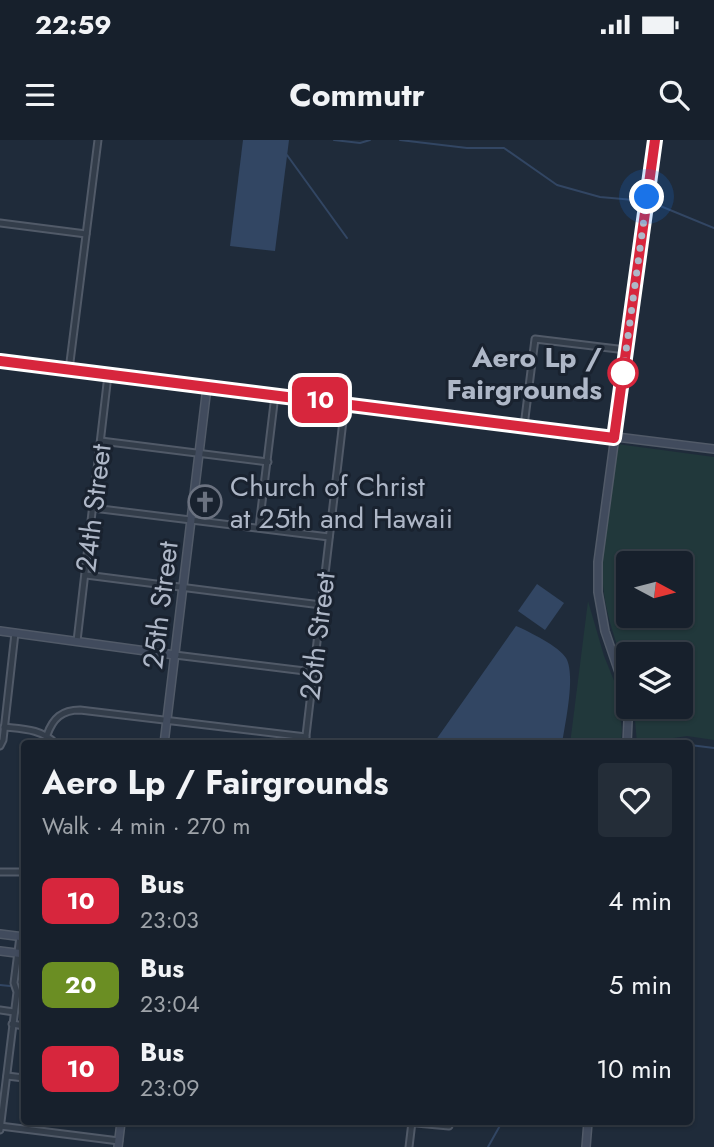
<!DOCTYPE html>
<html lang="en">
<head>
<meta charset="utf-8">
<style>
  body { margin:0; font-family:Jost,sans-serif; background:#242d38; color:#f1f3f6; height:100vh; display:flex; flex-direction:column; font-size:26px; white-space:nowrap }
  * { box-sizing:border-box; margin:0 }
  p { font-size:23px; color:#9ea3a9 }
  .icon { flex:none; width:38px; height:38px; fill:none; stroke:currentColor; stroke-width:2; stroke-linecap:round; stroke-linejoin:round }
  .map { position:relative; flex:1; overflow:hidden }
  .drawer { position:absolute; left:21px; top:600px; width:672px; height:385px; display:flex; flex-direction:column; background:#17202c; border-radius:7px; box-shadow:0 2px 5px #0004,0 0 0 2px #363e48 }
  .drawer>* { flex:none }
  .badge { padding:0 14px; border-radius:10px; font-size:24px; line-height:46px }
  .needle { width:46px; rotate:97deg }
  .buttons { position:absolute; left:616px; top:411px; display:grid; gap:14px }
  .buttons a { display:grid; place-items:center; width:77px; height:77px; border-radius:7px; background:#17202c; box-shadow:0 2px 5px #0004,0 0 0 2px #363e48; font-size:35px }
  .you { position:absolute; width:35px; height:35px; margin:-18px; border:5px solid #fff; border-radius:50%; background:#1a73e8; box-shadow:0 0 0 10px #1a73e833 }
  .map>.badge { position:absolute; translate:-50% -50%; box-shadow:0 0 0 4px #fff }
  .round { display:grid; place-items:center; flex:none; width:74px; height:74px; border-radius:7px; background:#242d38 }
  .headline { display:flex; align-items:center; justify-content:space-between; height:119px; padding:0 21px }
  h1 { font-size:33px; font-weight:700; line-height:52px }
  ul { padding:0; list-style:none }
  li { display:flex; align-items:center; gap:21px; height:84px; padding:0 21px }
  li div { flex:1 }
  li b { display:block; font-size:26px }
  li em { font-style:normal }
  li .badge { min-width:77px; font-weight:700; text-align:center }
  .status { display:flex; justify-content:space-between; align-items:center; height:49px; padding:0 35px; background:#17202c; direction:ltr }
  .status svg { height:19px; fill:currentColor }
  header { display:flex; justify-content:space-between; align-items:center; height:91px; padding:0 21px; background:#17202c; font-size:32px; font-weight:700 }
  .map>svg:first-child { display:block }
  .green { fill:#21383b; fill-rule:evenodd }
  .water { fill:#324663 }
  .lines { fill:none; stroke-linecap:round; stroke-linejoin:round }
  .stream { stroke:#324663; stroke-width:2 }
  .street-casing { stroke:#515a68; stroke-width:9 }
  .secondary-casing { stroke:#515a68; stroke-width:10 }
  .street { stroke:#333d4a; stroke-width:5 }
  .secondary { stroke:#414b5d; stroke-width:7 }
  .line-casing { stroke:#fff; stroke-width:16 }
  .line { stroke:#d7263d; stroke-width:10 }
  .walk { stroke:#aeb7c7; stroke-width:7; stroke-dasharray:0 12.6 }
  .stop-dot { fill:#fff; stroke:#d7263d; stroke-width:3.5 }
  .labels { text-anchor:middle; stroke-width:6; stroke-linejoin:round; paint-order:stroke }
  .stop-label { font-size:28px; font-weight:bold; fill:#aeb7c7; stroke:#19222f; text-anchor:end }
  .poi-label { font-size:28px; fill:#aeb7c7; stroke:#19222f; text-anchor:start }
  .street-label { font-size:28px; fill:#aeb7c7; stroke:#19222f }
</style>
</head>
<body>
<div class="status"><b>22:59</b><svg viewBox="0 0 49 12"><path d="M0 12V9h3v3zM5 12V6h3v6zM10 12V3h3v9zM15 12V0h3v12zM26 1h20v11H26zM47 4h2v5h-2z"/></svg></div>
<header><svg class="icon" aria-label="menu" viewBox="0 0 24 24"><path d="M4 6h16M4 12h16M4 18h16"/></svg>Commutr<svg class="icon" aria-label="search" viewBox="0 0 24 24"><circle cx="10" cy="10" r="6"/><path d="M15 15l6 6"/></svg></header>
<div class="map">
<svg width="714" height="1007" viewBox="0 0 714 1007">
  <rect width="100%" height="100%" fill="#1f2b3a"/>
  <g class="green">
    <path d="M617,304L714,317V600L687,596L667,599L660,604H637L634,567H681V514H628V537C619,511 608,482 604,454C598,405 611,353 617,304ZM628,424H681V476H628Z"/>
    <path d="M588,461L604,516L615,543L622,589L621,604H570Z"/>
  </g>
  <g class="water">
    <path d="M243,0H289L275,111L230,106Z"/>
    <path d="M537,444L564,463L545,490L518,471Z"/>
    <path d="M516,486C528,491 560,507 566,518C576,535 565,583 562,604H433Z"/>
  </g>
  <g class="lines">
    <g class="stream">
      <path d="M334,0L360,3L370,0"/>
      <path d="M400,0L467,8H504L557,45L600,57L634,60"/>
      <path d="M287,15L347,98"/>
      <path d="M653,63L714,88"/>
      <path d="M690,605L714,608"/>
      <path d="M0,845L10,846"/>
      <path d="M488,1007L502,982"/>
    </g>
    <defs>
      <g id="street">
        <path d="M0,83L86,94"/>
        <path d="M69,230L98,0"/>
        <path d="M524,286L535,199L626,210"/>
        <path d="M101,301L268,322"/>
        <path d="M93,368L329,397"/>
        <path d="M259,387L275,255"/>
        <path d="M86,435L321,465"/>
        <path d="M77,501L108,235"/>
        <path d="M175,515L313,532"/>
        <path d="M4,587C23,589 42,589 56,604"/>
        <path d="M47,595C53,578 62,570 80,570L306,597"/>
        <path d="M305,604L345,264"/>
        <path d="M0,606L3,600L15,493"/>
        <path d="M0,732H24"/>
        <path d="M0,870L14,872"/>
        <path d="M12,884L24,886"/>
        <path d="M7,936L24,938"/>
        <path d="M405,982L449,986"/>
        <path d="M0,986L119,1001"/>
        <path d="M0,990L17,852L14,843L20,796"/>
        <path d="M409,1007L412,982"/>
      </g>
      <g id="secondary">
        <path d="M0,221L714,309"/>
        <path d="M0,491L175,515"/>
        <path d="M164,604L207,247"/>
        <path d="M627,604L628,581L623,544L605,491L598,452V422L655,0"/>
        <path d="M0,794L24,797"/>
        <path d="M0,811L24,814"/>
        <path d="M118,1007L121,982"/>
        <path d="M586,1007L588,982"/>
      </g>
    </defs>
    <use href="#street" class="street-casing"/>
    <use href="#secondary" class="secondary-casing"/>
    <use href="#street" class="street"/>
    <use href="#secondary" class="secondary"/>
  </g>
  <g class="lines">
    <defs>
      <path id="line" d="M0,221L614,298L655,0"/>
    </defs>
    <use href="#line" class="line-casing"/>
    <use href="#line" class="line"/>
    <path class="walk" d="M623,233L647,57"/>
  </g>
  <defs>
    <symbol id="church-ring" viewBox="-11 -11 22 22"><circle r="9.5" fill="#19222f" stroke="#6b7280" stroke-width="1.5"/><path d="M-1.2-6h2.4v3.5h3.3v2.4h-3.3V6h-2.4V-.1h-3.3v-2.4h3.3Z" fill="#6b7280"/></symbol>
  </defs>
  <g fill-rule="evenodd">
    <use href="#church-ring" x="186" y="343" width="38" height="38"/>
  </g>
  <circle class="stop-dot" cx="623" cy="233" r="14"/>
  <g class="labels">
    <g class="stop-label">
      <text x="602" y="227">Aero Lp /<tspan x="602" dy="32">Fairgrounds</tspan></text>
    </g>
    <g class="poi-label">
      <text x="230" y="356">Church of Christ<tspan x="230" dy="32">at 25th and Hawaii</tspan></text>
    </g>
    <g class="street-label">
      <text transform="translate(93 368) rotate(-83)" y="10">24th Street</text>
      <text transform="translate(160 465) rotate(-83)" y="10">25th Street</text>
      <text transform="translate(317 496) rotate(-83)" y="10">26th Street</text>
    </g>
  </g>
</svg>
<div class="buttons">
<a><svg class="needle" viewBox="-14 -14 28 28"><path d="M0-13l5 13h-10z" fill="#e53935"/><path d="M0 13l5-13h-10z" fill="#9ea3a9"/></svg></a>
<a><svg class="icon" aria-label="layers" viewBox="0 0 24 24"><path d="M12 4l9 5-9 5-9-5zM3 14l9 5 9-5"/></svg></a>
</div>
<div class="you" style="left:647px;top:57px"></div>
<b class="badge" style="left:320px;top:260px;background:#d7263d;color:#fff">10</b>
<section class="drawer">
<div class="headline"><div><h1>Aero Lp / Fairgrounds</h1><p>Walk · 4 min · 270 m</p></div><a class="round"><svg class="icon" aria-label="heart" viewBox="0 0 24 24"><path d="M12 20l-8-8c-3-5 5-10 8-4 3-6 11-1 8 4z"/></svg></a></div>
<ul>
<li><span class="badge" style="background:#d7263d;color:#fff">10</span><div><b>Bus</b><p>23:03</p></div><em>4 min</em></li>
<li><span class="badge" style="background:#6b8e23;color:#fff">20</span><div><b>Bus</b><p>23:04</p></div><em>5 min</em></li>
<li><span class="badge" style="background:#d7263d;color:#fff">10</span><div><b>Bus</b><p>23:09</p></div><em>10 min</em></li>
</ul>
</section>
</div>
</body>
</html>
